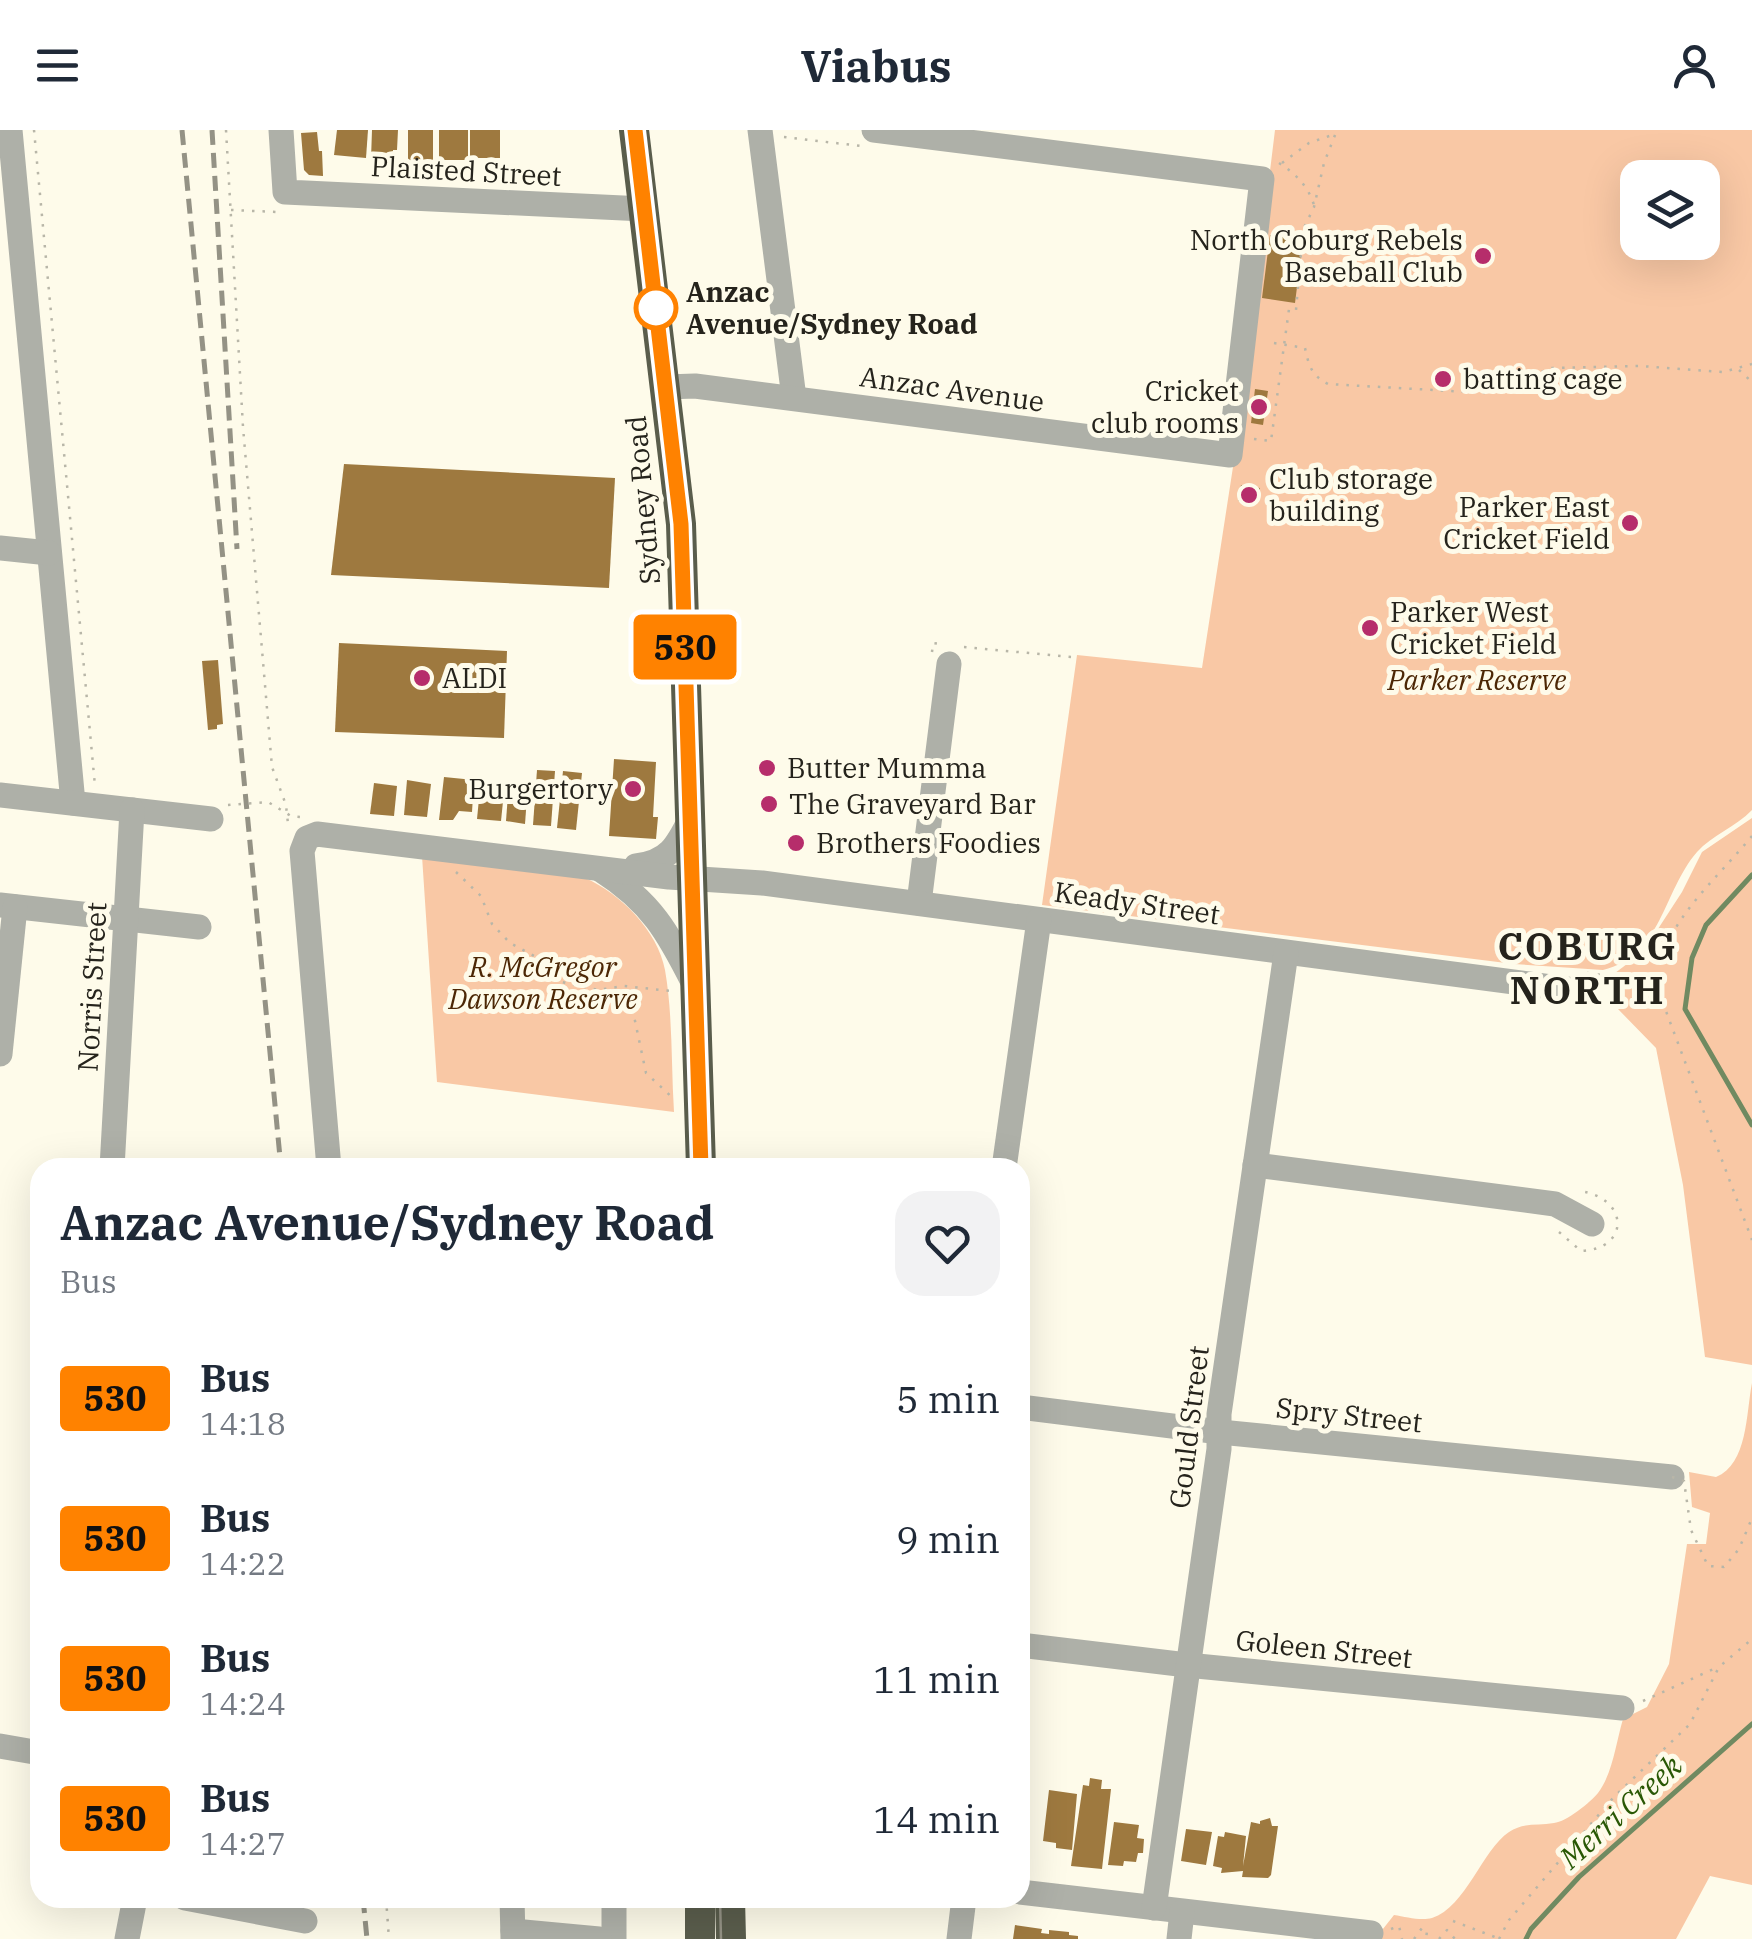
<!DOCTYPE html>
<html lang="en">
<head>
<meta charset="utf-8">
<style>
  body { margin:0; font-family:"IBM Plex Serif",serif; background:#f2f2f3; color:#1f2937; height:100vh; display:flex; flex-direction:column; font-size:38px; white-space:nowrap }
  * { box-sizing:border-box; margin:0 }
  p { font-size:32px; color:#747a83 }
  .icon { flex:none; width:55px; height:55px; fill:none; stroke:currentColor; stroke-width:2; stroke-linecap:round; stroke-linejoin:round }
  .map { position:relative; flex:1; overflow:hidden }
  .side { position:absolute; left:30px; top:1028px; width:1000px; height:750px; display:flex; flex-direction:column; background:#fff; border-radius:30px; box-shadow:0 10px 40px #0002 }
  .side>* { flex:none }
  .badge { padding:0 20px; border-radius:8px; font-size:35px; line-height:65px }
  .buttons { position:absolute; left:1620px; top:30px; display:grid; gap:20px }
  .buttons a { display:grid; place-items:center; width:100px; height:100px; border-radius:20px; background:#fff; box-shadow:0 10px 40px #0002; font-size:50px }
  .map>.badge { position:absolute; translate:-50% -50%; box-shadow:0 0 0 5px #fff }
  .round { display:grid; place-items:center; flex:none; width:105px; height:105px; border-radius:30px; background:#f2f2f3 }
  .head { display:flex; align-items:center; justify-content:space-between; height:170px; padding:0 30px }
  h1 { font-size:48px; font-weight:800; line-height:75px }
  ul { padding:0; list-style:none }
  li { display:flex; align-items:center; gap:30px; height:140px; padding:0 30px }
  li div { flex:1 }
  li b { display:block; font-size:38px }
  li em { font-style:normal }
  li .badge { min-width:110px; font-weight:700; text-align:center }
  header { display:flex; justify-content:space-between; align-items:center; height:130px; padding:0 30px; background:#fff; font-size:45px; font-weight:800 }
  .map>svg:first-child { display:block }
  .green { fill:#f9c8a5; fill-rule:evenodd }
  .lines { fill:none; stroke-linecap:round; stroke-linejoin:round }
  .stream { stroke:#708a61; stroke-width:5 }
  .building { fill:#9e793f }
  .path { stroke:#b8b6a8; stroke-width:2.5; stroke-dasharray:2.5 8; stroke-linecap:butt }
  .minor { stroke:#aeb0a8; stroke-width:25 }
  .highway { stroke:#5a5d4c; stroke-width:30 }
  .tram { stroke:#949285; stroke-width:2.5 }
  .rail { stroke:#949285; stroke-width:5; stroke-dasharray:15 8; stroke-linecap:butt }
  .path-bridge { stroke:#b8b6a8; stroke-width:2.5; stroke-dasharray:2.5 8; stroke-linecap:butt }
  .line-casing { stroke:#fff; stroke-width:22 }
  .line { stroke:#ff8200; stroke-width:15 }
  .poi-dot { fill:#b62d6b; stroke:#fefbea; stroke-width:4 }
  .stop-dot { fill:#fff; stroke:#ff8200; stroke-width:5 }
  .labels { text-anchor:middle; stroke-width:10; stroke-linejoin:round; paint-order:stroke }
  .street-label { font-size:28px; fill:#25231c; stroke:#fefbea }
  .poi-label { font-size:28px; fill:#25231c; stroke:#fefbea; text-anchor:start }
  .stop-label { font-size:28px; font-weight:bold; fill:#25231c; stroke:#fefbea; text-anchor:start }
  .park-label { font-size:28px; font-style:italic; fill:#4c2705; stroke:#fefbea }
  .water-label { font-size:30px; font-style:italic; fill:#295805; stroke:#fefbea }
  .district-label { font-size:38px; font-weight:bold; letter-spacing:2.5px; fill:#25231c; stroke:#fefbea }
</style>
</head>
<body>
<header><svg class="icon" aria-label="menu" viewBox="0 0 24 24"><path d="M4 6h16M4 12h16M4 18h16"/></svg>Viabus<svg class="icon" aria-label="person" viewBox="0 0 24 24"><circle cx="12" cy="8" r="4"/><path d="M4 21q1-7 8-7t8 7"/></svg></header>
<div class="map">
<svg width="1752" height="1809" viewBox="0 0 1752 1809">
  <rect width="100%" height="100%" fill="#fefbea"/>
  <g class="green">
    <path d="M1275,0H1752V680C1736,697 1712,705 1697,722C1663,761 1662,826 1603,840L1514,834L1042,775L1077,525L1202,538L1237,311ZM1638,48H1702V112H1638Z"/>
    <path d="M1752,688V1235L1705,1227L1683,1055L1656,918L1618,879L1615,843L1643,822L1682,762L1702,722Z"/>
    <path d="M422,726L585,748C620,763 658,801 665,840C673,886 671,936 674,982L437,952Z"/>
    <path d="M1752,1253V1755L1710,1746L1676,1809H1375L1394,1785C1406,1787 1421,1791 1432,1788C1466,1777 1482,1720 1509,1702C1524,1692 1538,1696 1554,1693C1566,1692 1591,1672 1598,1663C1613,1643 1616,1612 1623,1589L1647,1577L1669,1534L1687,1414H1706L1710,1383L1692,1377L1689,1342L1716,1347C1748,1334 1746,1283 1752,1253Z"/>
  </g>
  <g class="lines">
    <g class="stream">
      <path d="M1752,745L1706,795L1692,828L1685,879L1752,995"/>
      <path d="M1526,1809L1531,1799L1579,1747L1752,1594"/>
    </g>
  </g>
  <g class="building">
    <path d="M337,0H368L366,28L334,25Z"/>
    <path d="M372,0H398L397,20H393V26L371,29Z"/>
    <rect x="408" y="0" width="25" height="34"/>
    <rect x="439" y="0" width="29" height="30"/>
    <rect x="470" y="0" width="30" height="28"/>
    <path d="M317,2L319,21H322L323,46L309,45L304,40L301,3Z"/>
    <path d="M1270,105L1303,109L1295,173L1262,168Z"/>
    <path d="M1255,259L1268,261L1263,295L1251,293Z"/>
    <path d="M344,334L615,348L609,458L331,445Z"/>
    <path d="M1241,355L1260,358L1258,373L1238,371Z"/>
    <path d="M339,513L507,521L504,608L335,602Z"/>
    <path d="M218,530L223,594L217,595V599L208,600L202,531Z"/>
    <path d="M614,629L656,632L653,687H658L656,709L609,706Z"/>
    <path d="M537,640L555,641L551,696L533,695Z"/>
    <path d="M563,641L582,643L576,700L557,698Z"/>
    <path d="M444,647L474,650L472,682L459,681L453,690H439Z"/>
    <path d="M481,649L505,652L501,691L477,689Z"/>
    <path d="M407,650L431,654L427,687L404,685Z"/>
    <path d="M509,651L528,653L525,694L506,691Z"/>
    <path d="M374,653L397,656L394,686L370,684Z"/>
    <path d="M1090,1648L1102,1650L1101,1659H1111L1102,1739L1071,1736L1083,1655L1089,1656Z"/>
    <path d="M1049,1660L1077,1664L1072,1720L1056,1718V1713L1043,1711Z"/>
    <path d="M1270,1688L1272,1696H1278L1271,1745L1268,1748L1242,1747L1243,1741L1221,1743L1222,1738L1213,1736L1218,1706L1224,1707L1225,1702L1246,1706L1243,1736L1251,1692L1260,1694V1691Z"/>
    <path d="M1114,1692L1139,1695L1137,1708L1144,1709L1143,1723H1138L1136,1732L1124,1731L1123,1736L1108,1735Z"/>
    <path d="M1186,1699L1212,1702L1206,1735L1181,1731Z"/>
    <path d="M1015,1795L1042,1799L1041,1803L1049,1804V1800L1069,1802V1805L1078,1806V1809H1013Z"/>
  </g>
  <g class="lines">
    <g class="path">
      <path d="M34,0L95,656"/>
      <path d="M226,0L243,297L272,637L286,675L288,694"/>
      <path d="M784,7L861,16"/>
      <path d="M1279,33C1296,44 1308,56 1314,75"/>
      <path d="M1282,33L1309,13L1335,4"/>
      <path d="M231,80L278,82"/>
      <path d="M1274,213L1305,218C1309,236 1311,245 1328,254L1486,263L1552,238L1640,236L1723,242L1752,234"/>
      <path d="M1739,240L1752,252"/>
      <path d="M1254,309L1271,311L1289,179L1296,180L1303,100L1314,77L1324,33L1337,0"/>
      <path d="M964,517L1071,527"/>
      <path d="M932,522L933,513L941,514"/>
      <path d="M228,675L268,672L291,686L301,687"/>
      <path d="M1752,706C1715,751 1664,792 1655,852L1752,1110"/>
      <path d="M456,742L481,766L492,794L510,813L538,828L562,852L598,860L624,856L671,861"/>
      <path d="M1587,843L1655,852"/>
      <path d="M606,860L634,886L646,943L674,969"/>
      <path d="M1559,1102L1581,1121C1631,1119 1629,1067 1579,1061"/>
      <path d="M1643,1571L1718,1537"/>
      <path d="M386,1768L389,1809"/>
      <path d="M984,1772L1001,1774"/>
      <path d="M1391,1799L1399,1796L1402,1809"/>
      <path d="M1414,1809L1422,1798L1427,1801L1426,1809"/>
      <path d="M1439,1809L1447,1800L1455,1809"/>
      <path d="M1499,1809L1509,1790L1613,1668L1690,1594L1719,1537L1752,1509"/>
    </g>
    <g class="minor">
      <path d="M10,0L73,673"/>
      <path d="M281,0L285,62L644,79"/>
      <path d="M760,0L794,268"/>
      <path d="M666,257L695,256L1230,325L1262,49L874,0"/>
      <path d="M0,418L49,423"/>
      <path d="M0,665L211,689"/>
      <path d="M636,736C669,732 677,716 691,688"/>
      <path d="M601,740C651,772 668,802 694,854"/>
      <path d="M919,773L949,534"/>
      <path d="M0,775L199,797"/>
      <path d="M0,924L15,777"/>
      <path d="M1255,1035L1555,1074L1592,1094"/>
      <path d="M112,1038L132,680"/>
      <path d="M329,1038L302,721L307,708L317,704L669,747L762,753L1574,860"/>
      <path d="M1004,1038L1039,790"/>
      <path d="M1020,1277L1220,1302L1672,1347"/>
      <path d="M1020,1515L1187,1535L1622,1578"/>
      <path d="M0,1616L40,1623"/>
      <path d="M1020,1762L1371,1803"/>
      <path d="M185,1768L305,1791"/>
      <path d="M512,1768L513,1809"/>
      <path d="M614,1768V1809"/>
      <path d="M1154,1778L1219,1319V1284L1286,823"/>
      <path d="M513,1801L599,1809"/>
      <path d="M127,1809L135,1768"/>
      <path d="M959,1809L964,1768"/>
      <path d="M1179,1809L1182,1782"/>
    </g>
    <g class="highway">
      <path d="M634,0L681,394L701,1038"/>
      <path d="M700,1768V1809"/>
      <path d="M730,1768L731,1809"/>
    </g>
    <path class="tram" d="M720,1768L721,1809"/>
    <g class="rail">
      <path d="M182,0L281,1038"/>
      <path d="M212,0L237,419"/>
      <path d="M363,1768L367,1809"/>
    </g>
    <g class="path-bridge">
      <path d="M1672,1347L1684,1351L1691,1400L1708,1436L1724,1437L1739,1419L1752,1388"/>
      <path d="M1453,1791L1500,1809"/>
    </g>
  </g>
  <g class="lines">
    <defs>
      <path id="line" d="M635,0L681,394L701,1038"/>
    </defs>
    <use href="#line" class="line-casing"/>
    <use href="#line" class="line"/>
  </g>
  <g class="poi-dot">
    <circle cx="1483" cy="126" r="10"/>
    <circle cx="1443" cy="249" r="10"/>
    <circle cx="1259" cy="277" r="10"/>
    <circle cx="1249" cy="365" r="10"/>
    <circle cx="1630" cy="393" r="10"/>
    <circle cx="1370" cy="498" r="10"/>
    <circle cx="422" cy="548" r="10"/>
    <circle cx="767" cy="638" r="10"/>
    <circle cx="633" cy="659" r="10"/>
    <circle cx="769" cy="674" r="10"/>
    <circle cx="796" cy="713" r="10"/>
  </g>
  <circle class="stop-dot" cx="656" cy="178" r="20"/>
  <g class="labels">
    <g class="street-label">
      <text transform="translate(466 41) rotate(3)" y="10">Plaisted Street</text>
      <text transform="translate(952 259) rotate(8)" y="10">Anzac Avenue</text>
      <text transform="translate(643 370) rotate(-95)" y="10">Sydney Road</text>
      <text transform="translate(1137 773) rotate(8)" y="10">Keady Street</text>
      <text transform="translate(92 857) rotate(-87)" y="10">Norris Street</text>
      <text transform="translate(1349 1285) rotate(6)" y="10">Spry Street</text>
      <text transform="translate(1189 1297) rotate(-83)" y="10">Gould Street</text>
      <text transform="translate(1324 1519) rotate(6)" y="10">Goleen Street</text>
    </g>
    <g class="poi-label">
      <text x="1463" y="120" text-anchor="end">North Coburg Rebels<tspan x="1463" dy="32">Baseball Club</tspan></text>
      <text x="1463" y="259">batting cage</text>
      <text x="1239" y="271" text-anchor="end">Cricket<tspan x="1239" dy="32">club rooms</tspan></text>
      <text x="1269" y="359">Club storage<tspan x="1269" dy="32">building</tspan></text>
      <text x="1610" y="387" text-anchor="end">Parker East<tspan x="1610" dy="32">Cricket Field</tspan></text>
      <text x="1390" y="492">Parker West<tspan x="1390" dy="32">Cricket Field</tspan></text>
      <text x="442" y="558">ALDI</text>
      <text x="787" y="648">Butter Mumma</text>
      <text x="613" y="669" text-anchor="end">Burgertory</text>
      <text x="789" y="684">The Graveyard Bar</text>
      <text x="816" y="723">Brothers Foodies</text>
    </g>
    <g class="stop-label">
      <text x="686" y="172">Anzac<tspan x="686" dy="32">Avenue/Sydney Road</tspan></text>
    </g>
    <g class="park-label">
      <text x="1477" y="560">Parker Reserve</text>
      <text x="543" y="847">R. McGregor<tspan x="543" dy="32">Dawson Reserve</tspan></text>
    </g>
    <g class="water-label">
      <text transform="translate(1621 1682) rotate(-42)" y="10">Merri Creek</text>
    </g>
    <g class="district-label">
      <text x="1588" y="830">COBURG<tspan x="1588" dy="44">NORTH</tspan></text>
    </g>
  </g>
</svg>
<div class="buttons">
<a><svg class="icon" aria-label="layers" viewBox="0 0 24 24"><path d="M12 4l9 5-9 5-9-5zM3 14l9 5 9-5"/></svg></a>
</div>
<b class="badge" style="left:685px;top:517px;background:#ff8200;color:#111">530</b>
<section class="side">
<div class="head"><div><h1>Anzac Avenue/Sydney Road</h1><p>Bus</p></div><a class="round"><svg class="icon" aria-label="heart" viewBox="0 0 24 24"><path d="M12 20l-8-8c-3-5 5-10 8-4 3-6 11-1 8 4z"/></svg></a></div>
<ul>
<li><span class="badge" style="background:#ff8200;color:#111">530</span><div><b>Bus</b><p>14:18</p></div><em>5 min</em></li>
<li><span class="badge" style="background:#ff8200;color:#111">530</span><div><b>Bus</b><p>14:22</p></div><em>9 min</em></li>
<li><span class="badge" style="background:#ff8200;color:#111">530</span><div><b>Bus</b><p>14:24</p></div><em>11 min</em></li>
<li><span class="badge" style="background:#ff8200;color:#111">530</span><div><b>Bus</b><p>14:27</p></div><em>14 min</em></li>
</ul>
</section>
</div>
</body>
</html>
